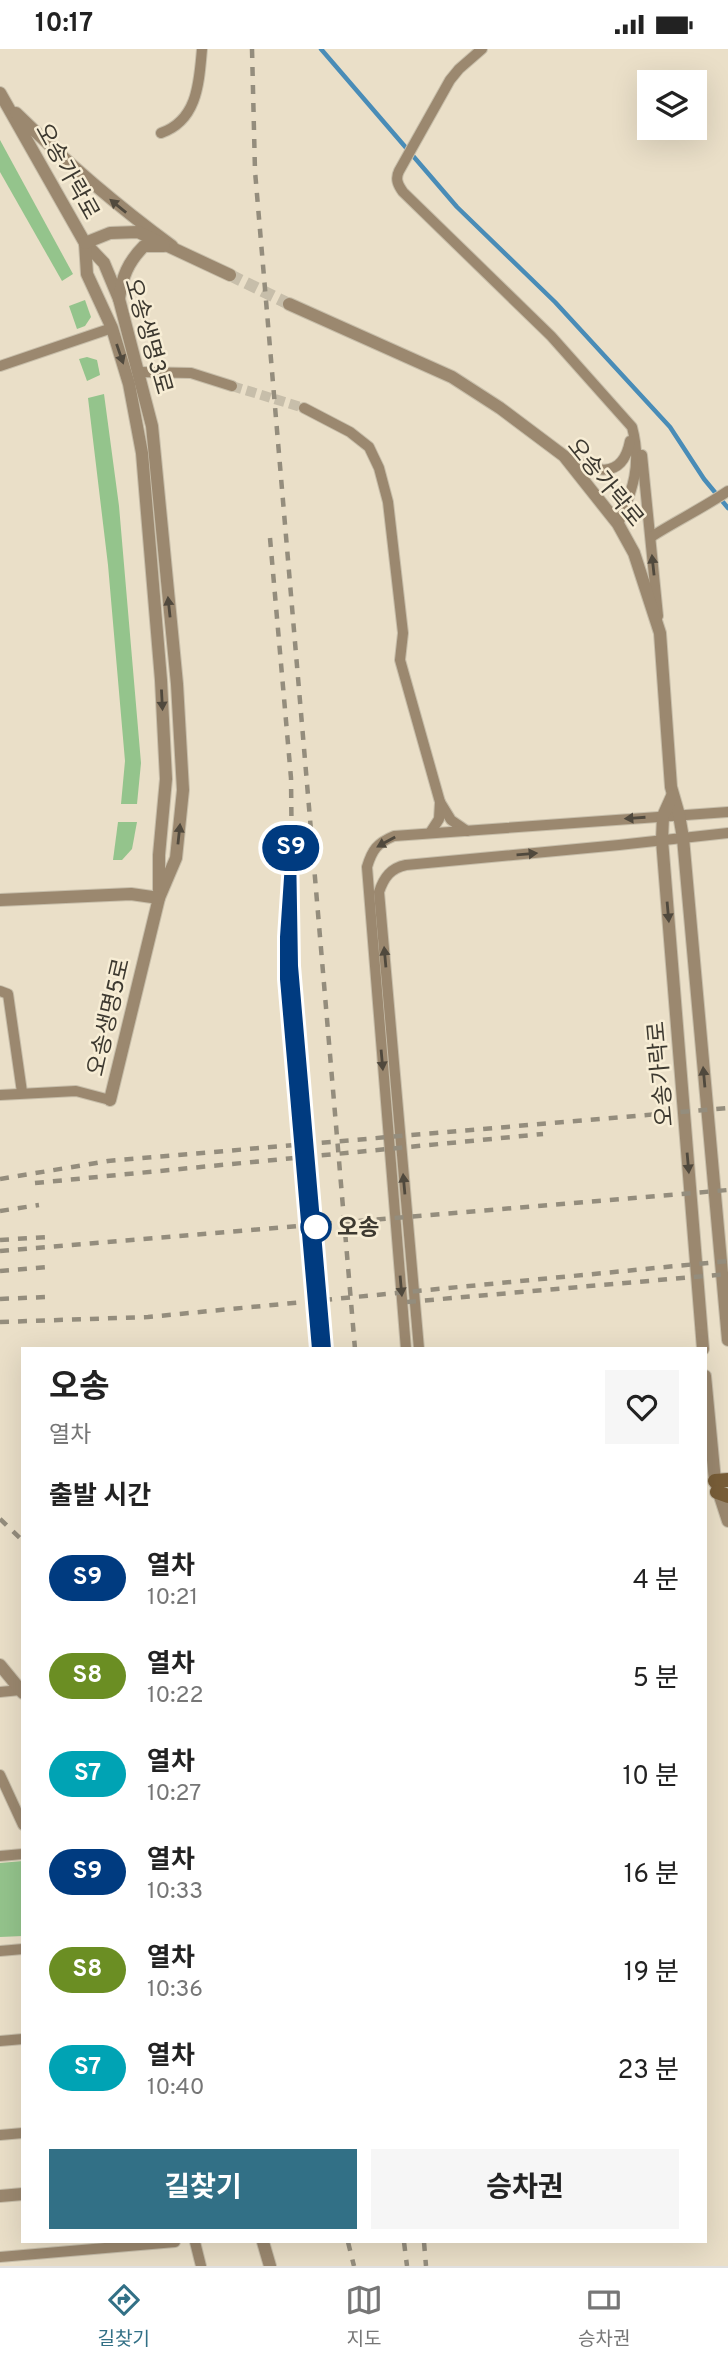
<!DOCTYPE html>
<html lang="ko">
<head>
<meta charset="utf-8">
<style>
  body { margin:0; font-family:Overpass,"Noto Sans KR",sans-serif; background:#f6f6f6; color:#222; height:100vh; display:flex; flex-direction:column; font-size:26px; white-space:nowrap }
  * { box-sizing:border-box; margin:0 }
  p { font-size:23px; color:#767676 }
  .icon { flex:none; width:38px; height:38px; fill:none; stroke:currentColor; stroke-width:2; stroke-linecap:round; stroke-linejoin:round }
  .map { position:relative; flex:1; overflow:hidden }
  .details { position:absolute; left:21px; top:1298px; width:686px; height:896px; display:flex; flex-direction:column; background:#fff; border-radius:0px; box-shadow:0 7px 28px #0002 }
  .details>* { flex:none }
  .badge { padding:0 14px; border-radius:23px; font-size:24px; line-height:46px }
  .fabs { position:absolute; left:637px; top:21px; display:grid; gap:14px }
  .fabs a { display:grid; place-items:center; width:70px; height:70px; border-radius:0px; background:#fff; box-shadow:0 7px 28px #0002; font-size:35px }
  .map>.badge { position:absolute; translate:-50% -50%; box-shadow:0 0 0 4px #fff }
  h2 { padding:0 28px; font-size:26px; line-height:63px }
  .round { display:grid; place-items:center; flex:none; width:74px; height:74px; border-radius:0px; background:#f6f6f6 }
  .head { display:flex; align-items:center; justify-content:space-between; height:119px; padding:0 28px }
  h1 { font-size:33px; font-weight:700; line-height:52px }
  .action { display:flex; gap:14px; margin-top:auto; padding:14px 28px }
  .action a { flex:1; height:80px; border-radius:0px; background:#327086; color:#fff; font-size:28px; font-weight:700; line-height:80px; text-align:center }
  .action a+a { background:#f6f6f6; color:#222 }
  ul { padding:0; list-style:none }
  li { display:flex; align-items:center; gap:21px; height:98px; padding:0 28px }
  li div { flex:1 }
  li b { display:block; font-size:26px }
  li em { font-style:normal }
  li .badge { min-width:77px; font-weight:700; text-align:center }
  .status { display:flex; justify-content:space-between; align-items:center; height:49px; padding:0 35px; background:#fff; direction:ltr }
  .status svg { height:19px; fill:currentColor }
  .menu { display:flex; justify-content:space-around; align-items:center; height:98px; border-top:2px solid #e0e0e0; background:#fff; font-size:19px; color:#767676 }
  .menu a { display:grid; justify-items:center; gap:4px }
  .menu .selected { color:#327086 }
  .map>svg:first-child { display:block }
  .green { fill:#94c48c }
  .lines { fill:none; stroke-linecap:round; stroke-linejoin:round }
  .stream { stroke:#498cb7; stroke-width:4.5 }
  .minor-tunnel { stroke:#c7beaa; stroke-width:10; stroke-dasharray:10 5; stroke-linecap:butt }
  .tertiary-tunnel { stroke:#c7beaa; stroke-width:12; stroke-dasharray:12 6; stroke-linecap:butt }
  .minor-casing { stroke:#c7beaa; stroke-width:12 }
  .tertiary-casing { stroke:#c7beaa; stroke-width:14 }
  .secondary-casing { stroke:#c7beaa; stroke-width:16 }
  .minor { stroke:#9b886f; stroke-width:10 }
  .tertiary { stroke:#9b886f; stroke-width:12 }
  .secondary { stroke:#795e38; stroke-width:14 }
  .rail { stroke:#948d7d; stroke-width:4.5; stroke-dasharray:9 9; stroke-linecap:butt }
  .oneway { fill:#50493d }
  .line-casing { stroke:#fff; stroke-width:16 }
  .line { stroke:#003b80; stroke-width:10 }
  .stop-dot { fill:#fff; stroke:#003b80; stroke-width:3.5 }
  .labels { text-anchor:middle; stroke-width:5; stroke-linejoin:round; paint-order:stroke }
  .street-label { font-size:23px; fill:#3d3930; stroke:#f7edd5 }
  .stop-label { font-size:23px; font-weight:bold; fill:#3d3930; stroke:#f7edd5; text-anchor:start }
</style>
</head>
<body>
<div class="status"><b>10:17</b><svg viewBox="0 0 49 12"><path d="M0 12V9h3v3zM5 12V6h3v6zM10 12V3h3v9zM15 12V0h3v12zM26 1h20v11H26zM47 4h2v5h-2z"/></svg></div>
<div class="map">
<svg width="728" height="2217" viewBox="0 0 728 2217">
  <rect width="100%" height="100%" fill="#eadfc8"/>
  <g class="green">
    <path d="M0,91L73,225L62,232L0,123Z"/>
    <path d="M85,251L91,268L85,277L77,280L69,257Z"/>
    <path d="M87,308L97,311L100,326L87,332L79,310Z"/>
    <path d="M104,345L119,457L141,714L137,755H121L125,712L108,516L88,349Z"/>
    <path d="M118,773H137L132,800L122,811H113Z"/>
    <path d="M23,1812V1887L0,1888V1814Z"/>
  </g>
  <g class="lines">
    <path class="stream" d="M321,0L457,158L555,253L670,378L704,430L728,459"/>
    <path class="minor-tunnel" d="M232,337L304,359"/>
    <path class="tertiary-tunnel" d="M230,226L289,255"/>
    <defs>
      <g id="minor">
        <path d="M482,0L459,20L450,31L399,122C395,130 398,136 403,143L551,287L632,378C642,415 633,441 618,475"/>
        <path d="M161,84C198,71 199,33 202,0"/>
        <path d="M0,317L112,279"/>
        <path d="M140,323L191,324L232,337"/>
        <path d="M304,359L350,383L369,398L379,419L388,453L403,584L400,611L440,753"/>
        <path d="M642,406L658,567"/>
        <path d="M565,408C592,421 622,434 630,392"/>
        <path d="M651,488C676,472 703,459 728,442"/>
        <path d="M430,784L439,770L440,753L451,771L467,782"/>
        <path d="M0,942L8,945L22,1043"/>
        <path d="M0,1046L76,1042L110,1051"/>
        <path d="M406,1300L367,818C372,801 377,794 394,787L728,763"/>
        <path d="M419,1300L379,843C384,828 391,819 406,816L619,796L728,784"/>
        <path d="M0,1643L20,1641"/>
        <path d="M0,1726L23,1776"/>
        <path d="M0,1807L23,1805"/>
        <path d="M0,1902L23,1900"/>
        <path d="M0,1992L23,1990"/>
        <path d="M0,2086L23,2084"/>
        <path d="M195,2193L201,2217"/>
        <path d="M0,2208L175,2193"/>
      </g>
      <g id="tertiary">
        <path d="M0,44L85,194L104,214L119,250L152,377L177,635L183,741L176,809L159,849L110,1051"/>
        <path d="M16,64C65,112 116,156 172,197"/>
        <path d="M85,194L87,225L112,279L129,335L142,404L161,631L166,730L159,806V841"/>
        <path d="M85,194L110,184L138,183L230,226"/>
        <path d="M119,250C122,228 128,213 144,197H164"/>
        <path d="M289,255L452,328L500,359L564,407L618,475L634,504L660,584L671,738L679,766L683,789L728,1291"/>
        <path d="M672,747L663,767L662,791L703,1300"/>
        <path d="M0,851L131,845L159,849"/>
        <path d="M705,1327L715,1432L728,1472"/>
        <path d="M0,1616L23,1644"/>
        <path d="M0,2147L23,2145"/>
        <path d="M263,2193L270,2217"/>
      </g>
      <g id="secondary">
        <path d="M715,1432L728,1431"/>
        <path d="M717,1443L728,1447"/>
      </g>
    </defs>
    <use href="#minor" class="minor-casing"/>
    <use href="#tertiary" class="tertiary-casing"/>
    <use href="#secondary" class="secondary-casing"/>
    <use href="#minor" class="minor"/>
    <use href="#tertiary" class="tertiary"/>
    <use href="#secondary" class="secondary"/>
    <g class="rail">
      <path d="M252,0L255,122L355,1300"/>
      <path d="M270,489L291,729L293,917L326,1300"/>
      <path d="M0,1130L108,1112L728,1059"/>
      <path d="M35,1134L543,1085"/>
      <path d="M0,1162L39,1156"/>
      <path d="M0,1191L47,1188"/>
      <path d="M0,1202L728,1141"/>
      <path d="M0,1222L49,1218"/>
      <path d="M0,1250L46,1248"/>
      <path d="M407,1253L728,1225"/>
      <path d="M0,1273L148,1268L728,1212"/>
      <path d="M0,1470L23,1492"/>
      <path d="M348,2193L354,2217"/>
      <path d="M404,2193L407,2217"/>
      <path d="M424,2193L426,2217"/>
    </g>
  </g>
  <defs><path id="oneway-solid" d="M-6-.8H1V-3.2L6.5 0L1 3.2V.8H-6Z" transform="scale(1.75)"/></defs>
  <g class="oneway">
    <use href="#oneway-solid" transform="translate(118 157) rotate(-141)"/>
    <use href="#oneway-solid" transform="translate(120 305) rotate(71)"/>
    <use href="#oneway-solid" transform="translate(653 516) rotate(-96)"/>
    <use href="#oneway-solid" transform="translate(169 558) rotate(-96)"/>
    <use href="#oneway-solid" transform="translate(162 651) rotate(87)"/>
    <use href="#oneway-solid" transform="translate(635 769) rotate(176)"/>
    <use href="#oneway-solid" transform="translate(179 785) rotate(-84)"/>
    <use href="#oneway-solid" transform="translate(386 793) rotate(151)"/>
    <use href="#oneway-solid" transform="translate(527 805) rotate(-5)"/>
    <use href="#oneway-solid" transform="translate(668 863) rotate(85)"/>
    <use href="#oneway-solid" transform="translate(385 908) rotate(-95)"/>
    <use href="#oneway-solid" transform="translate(382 1011) rotate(85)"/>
    <use href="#oneway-solid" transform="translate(704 1028) rotate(-95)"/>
    <use href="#oneway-solid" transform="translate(688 1114) rotate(85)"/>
    <use href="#oneway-solid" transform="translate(404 1135) rotate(-95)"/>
    <use href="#oneway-solid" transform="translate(401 1237) rotate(85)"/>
  </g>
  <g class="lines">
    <defs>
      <path id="line" d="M317,1300L285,930V888L291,799L293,917L326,1300"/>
    </defs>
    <use href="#line" class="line-casing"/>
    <use href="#line" class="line"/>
  </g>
  <circle class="stop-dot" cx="316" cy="1178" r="14"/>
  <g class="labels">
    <g class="street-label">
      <text transform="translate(68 122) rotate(61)" y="8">오송가락로</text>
      <text transform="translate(149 287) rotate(74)" y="8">오송생명3로</text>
      <text transform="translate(606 433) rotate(51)" y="8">오송가락로</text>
      <text transform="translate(108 968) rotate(-77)" y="8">오송생명5로</text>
      <text transform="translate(660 1025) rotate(-95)" y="8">오송가락로</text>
    </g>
    <g class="stop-label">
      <text x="337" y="1186">오송</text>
    </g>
  </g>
</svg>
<div class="fabs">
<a><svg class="icon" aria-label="layers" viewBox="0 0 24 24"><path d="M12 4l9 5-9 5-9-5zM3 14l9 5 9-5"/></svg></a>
</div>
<b class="badge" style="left:291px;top:799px;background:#003b80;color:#fff">S9</b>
<section class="details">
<div class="head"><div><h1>오송</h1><p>열차</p></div><a class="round"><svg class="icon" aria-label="heart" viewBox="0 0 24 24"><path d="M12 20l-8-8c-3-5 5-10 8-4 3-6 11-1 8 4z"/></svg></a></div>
<h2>출발 시간</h2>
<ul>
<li><span class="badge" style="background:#003b80;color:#fff">S9</span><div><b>열차</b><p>10:21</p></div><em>4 분</em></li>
<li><span class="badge" style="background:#6b8e23;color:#fff">S8</span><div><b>열차</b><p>10:22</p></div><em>5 분</em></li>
<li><span class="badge" style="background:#00a3b4;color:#fff">S7</span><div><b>열차</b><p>10:27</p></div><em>10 분</em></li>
<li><span class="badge" style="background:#003b80;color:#fff">S9</span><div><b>열차</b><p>10:33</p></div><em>16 분</em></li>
<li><span class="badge" style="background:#6b8e23;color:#fff">S8</span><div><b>열차</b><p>10:36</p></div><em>19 분</em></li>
<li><span class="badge" style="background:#00a3b4;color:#fff">S7</span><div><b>열차</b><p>10:40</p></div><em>23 분</em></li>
</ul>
<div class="action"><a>길찾기</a><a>승차권</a></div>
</section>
</div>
<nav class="menu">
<a class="selected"><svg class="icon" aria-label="directions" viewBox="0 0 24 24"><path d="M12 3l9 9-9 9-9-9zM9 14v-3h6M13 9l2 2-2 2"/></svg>길찾기</a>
<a><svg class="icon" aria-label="map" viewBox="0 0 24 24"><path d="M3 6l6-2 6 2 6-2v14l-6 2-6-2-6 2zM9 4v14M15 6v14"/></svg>지도</a>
<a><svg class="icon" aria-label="tickets" viewBox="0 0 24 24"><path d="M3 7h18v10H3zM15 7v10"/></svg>승차권</a>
</nav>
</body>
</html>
